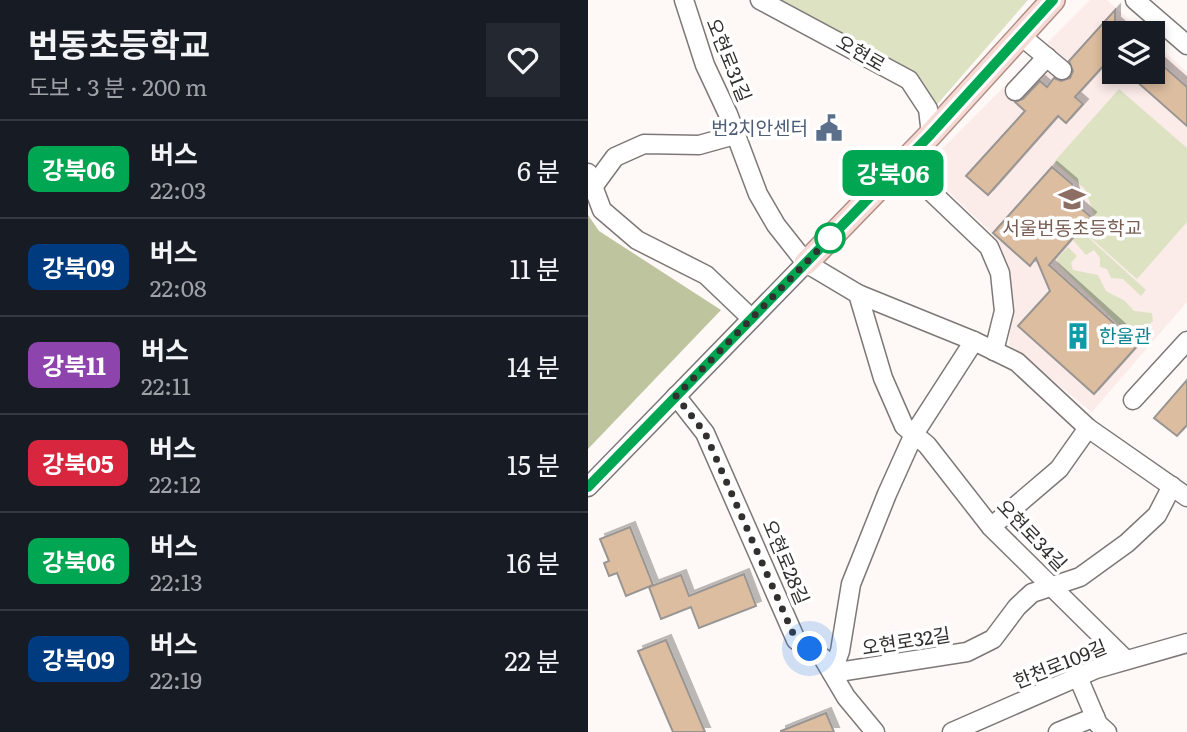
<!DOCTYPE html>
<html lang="ko">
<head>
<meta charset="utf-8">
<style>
  body { margin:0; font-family:Literata,"Noto Sans KR",serif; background:#242831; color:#f1f3f6; height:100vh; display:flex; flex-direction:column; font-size:26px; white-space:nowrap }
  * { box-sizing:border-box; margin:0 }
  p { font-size:23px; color:#9ea1a6 }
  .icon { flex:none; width:38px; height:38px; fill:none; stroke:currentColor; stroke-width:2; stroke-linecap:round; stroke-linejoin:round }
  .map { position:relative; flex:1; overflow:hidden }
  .drawer { display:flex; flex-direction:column; background:#171b24; width:588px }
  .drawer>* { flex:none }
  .badge { padding:0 14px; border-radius:10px; font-size:24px; line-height:46px }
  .buttons { position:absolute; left:514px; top:21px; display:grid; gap:14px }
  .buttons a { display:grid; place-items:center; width:63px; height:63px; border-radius:0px; background:#171b24; box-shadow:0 4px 10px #0003; font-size:35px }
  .you { position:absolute; width:35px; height:35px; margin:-18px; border:5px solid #fff; border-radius:50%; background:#1a73e8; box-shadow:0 0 0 10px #1a73e833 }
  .map>.badge { position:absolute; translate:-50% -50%; box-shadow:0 0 0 4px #fff }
  .round { display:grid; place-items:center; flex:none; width:74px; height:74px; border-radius:0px; background:#242831 }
  .head { display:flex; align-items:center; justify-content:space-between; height:119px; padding:0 28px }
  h1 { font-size:33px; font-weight:700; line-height:52px }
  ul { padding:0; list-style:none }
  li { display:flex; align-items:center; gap:21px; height:98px; padding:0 28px; border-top:2px solid #363941 }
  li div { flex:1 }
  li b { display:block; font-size:26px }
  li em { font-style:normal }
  li .badge { min-width:77px; font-weight:700; text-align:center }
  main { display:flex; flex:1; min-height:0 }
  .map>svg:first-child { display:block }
  .education { fill:#fcece9 }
  .green { fill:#dce2c2 }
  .forest { fill:#bec59e }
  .building { fill:#dcbda0; stroke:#999592; stroke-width:2; filter:url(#shadow) }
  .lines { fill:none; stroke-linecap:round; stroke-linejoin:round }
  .minor-casing { stroke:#7d7877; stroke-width:21 }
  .major-casing { stroke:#af8f88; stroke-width:26 }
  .minor { stroke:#fff; stroke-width:18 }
  .major { stroke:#f7dad4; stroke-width:23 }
  .line-casing { stroke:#fff; stroke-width:16 }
  .line { stroke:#00a651; stroke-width:10 }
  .walk { stroke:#333130; stroke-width:7; stroke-dasharray:0 12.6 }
  .stop-dot { fill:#fff; stroke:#00a651; stroke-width:3.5 }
  .labels { text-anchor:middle; stroke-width:7; stroke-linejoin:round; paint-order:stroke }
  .street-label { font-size:19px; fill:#333130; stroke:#fff }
  .service-label { font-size:19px; fill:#4e5e75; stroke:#fff; text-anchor:end }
  .education-label { font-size:19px; fill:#785e54; stroke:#fff }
  .culture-label { font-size:19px; fill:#0d838f; stroke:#fff; text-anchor:start }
</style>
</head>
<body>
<main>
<section class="drawer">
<div class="head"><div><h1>번동초등학교</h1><p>도보 · 3 분 · 200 m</p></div><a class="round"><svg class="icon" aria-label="heart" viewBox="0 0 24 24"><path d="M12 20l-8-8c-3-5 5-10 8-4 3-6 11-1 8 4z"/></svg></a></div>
<ul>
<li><span class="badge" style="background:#00a651;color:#fff">강북06</span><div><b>버스</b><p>22:03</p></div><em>6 분</em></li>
<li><span class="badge" style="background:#003b80;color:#fff">강북09</span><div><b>버스</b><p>22:08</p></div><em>11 분</em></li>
<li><span class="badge" style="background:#8e44ad;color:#fff">강북11</span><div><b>버스</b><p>22:11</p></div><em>14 분</em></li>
<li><span class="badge" style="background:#d7263d;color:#fff">강북05</span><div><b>버스</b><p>22:12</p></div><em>15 분</em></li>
<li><span class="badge" style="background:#00a651;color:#fff">강북06</span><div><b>버스</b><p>22:13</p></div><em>16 분</em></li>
<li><span class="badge" style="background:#003b80;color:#fff">강북09</span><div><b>버스</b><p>22:19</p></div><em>22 분</em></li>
</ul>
</section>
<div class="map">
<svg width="599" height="732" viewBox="0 0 599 732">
  <defs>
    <filter id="shadow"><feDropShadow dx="5" dy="-5" stdDeviation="0" flood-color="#0004"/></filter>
  </defs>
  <rect width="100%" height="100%" fill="#fef9f7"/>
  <path class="education" d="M502,0H519L556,33H527V72H565V42L599,72V302L504,412L421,345L424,309L418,264L402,231L335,168Z"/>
  <g class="green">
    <path d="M193,0H440L346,108L311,66Z"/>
    <path d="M531,89L599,148V222L549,279L497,233L508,220L497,189L466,162Z"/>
    <path d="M493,231L558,290L553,296L535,279L523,278L519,269L512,267V258L506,250L498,255L485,240Z"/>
    <path d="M480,247L489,256L483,263L485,270L510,275L518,291L537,301L546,311L564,313L565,321L553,331L543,327L537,331L470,264L469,259Z"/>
  </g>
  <path class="forest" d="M0,215L11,231L133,310L0,449Z"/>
  <g class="building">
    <path d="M527,10V22L539,33H527V53L487,97L495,104L478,123L470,116L400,195L378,176L437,111L427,102L435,99L452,81L459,87L466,78L473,81L482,78L485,71L481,61Z"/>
    <path d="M565,57L599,87V126L538,72H565Z"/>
    <path d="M464,167L484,184L488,204L503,217L461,265L550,345L506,394L430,326L462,291L448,258L442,266L405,233Z"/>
    <path d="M599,380V425L589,436L566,418Z"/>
    <path d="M42,527L65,585L38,596L29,573L21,576L16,563L21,561L12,539Z"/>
    <path d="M156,574L168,606L111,628L103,607L73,619L61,587L93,575L101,596Z"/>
    <path d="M78,640L117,732H85L50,651Z"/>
    <path d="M238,713L246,732H193V731Z"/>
  </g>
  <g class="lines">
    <defs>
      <g id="minor">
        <path d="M96,0L117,65L140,114L170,194L188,225L218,263L270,294L386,341L429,362L500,428L599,497"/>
        <path d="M172,0L321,80L340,109L343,134"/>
        <path d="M547,0L599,45"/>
        <path d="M432,35L474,70"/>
        <path d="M427,91L459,57"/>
        <path d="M314,164L401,247L412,273L416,311L406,351"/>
        <path d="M0,173L14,210L49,240L118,275L163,318"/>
        <path d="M5,187L27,157L56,144L111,145L147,135"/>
        <path d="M270,294L295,378L316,426L339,445L403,527L538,660"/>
        <path d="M386,341L326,434L299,494L263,584L252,651L244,673L379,652L405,639L429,607L444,593L492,577L539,543L569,515L584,486"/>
        <path d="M88,396L117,433L208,640L235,658L258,697L287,732"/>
        <path d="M545,400L599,341"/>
        <path d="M0,487L218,263"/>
        <path d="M403,527L471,469L500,428"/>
        <path d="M490,677L510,724L519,732"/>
        <path d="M364,732L508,669L599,643"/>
        <path d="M470,732L507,717"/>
      </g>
      <path id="major" d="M218,263L343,134L465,0"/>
    </defs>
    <use href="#minor" class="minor-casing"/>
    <use href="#major" class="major-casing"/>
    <use href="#minor" class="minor"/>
    <use href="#major" class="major"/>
  </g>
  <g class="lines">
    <defs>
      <path id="line" d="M0,487L343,134L465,0"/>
    </defs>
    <use href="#line" class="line-casing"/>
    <use href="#line" class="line"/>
    <path class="walk" d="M222,649L208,640L117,433L88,396L242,238"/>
  </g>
  <defs>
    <symbol id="civic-bare" viewBox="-9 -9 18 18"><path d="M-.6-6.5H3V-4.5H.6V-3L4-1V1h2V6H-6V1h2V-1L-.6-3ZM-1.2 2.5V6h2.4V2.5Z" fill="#5c6f8a" stroke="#fff" stroke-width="2.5" paint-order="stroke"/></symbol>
    <symbol id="school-bare" viewBox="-9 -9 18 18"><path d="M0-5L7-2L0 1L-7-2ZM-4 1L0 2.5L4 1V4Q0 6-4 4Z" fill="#8d6e63" stroke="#fff" stroke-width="2.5" paint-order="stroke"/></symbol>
    <symbol id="building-bare" viewBox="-9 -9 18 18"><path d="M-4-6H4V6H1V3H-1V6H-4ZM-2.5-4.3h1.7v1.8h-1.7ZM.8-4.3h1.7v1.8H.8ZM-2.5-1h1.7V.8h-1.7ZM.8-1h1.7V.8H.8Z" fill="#0f9aa8" stroke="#fff" stroke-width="2.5" paint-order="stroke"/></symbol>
  </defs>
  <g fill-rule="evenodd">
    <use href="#civic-bare" x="222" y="109" width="38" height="38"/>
    <use href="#school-bare" x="465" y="180" width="38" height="38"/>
    <use href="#building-bare" x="471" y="317" width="38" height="38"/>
  </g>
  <circle class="stop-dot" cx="242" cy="238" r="14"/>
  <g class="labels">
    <g class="street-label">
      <text transform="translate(273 53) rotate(30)" y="7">오현로</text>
      <text transform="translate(141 60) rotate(68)" y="7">오현로31길</text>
      <text transform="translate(444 535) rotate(46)" y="7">오현로34길</text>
      <text transform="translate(198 562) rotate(67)" y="7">오현로28길</text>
      <text transform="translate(318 641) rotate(-9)" y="7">오현로32길</text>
      <text transform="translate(472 664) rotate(-22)" y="7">한천로109길</text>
    </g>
    <g class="service-label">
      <text x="220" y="135">번2치안센터</text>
    </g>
    <g class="education-label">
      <text x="484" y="235">서울번동초등학교</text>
    </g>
    <g class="culture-label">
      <text x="511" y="343">한울관</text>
    </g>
  </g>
</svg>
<div class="buttons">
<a><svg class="icon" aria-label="layers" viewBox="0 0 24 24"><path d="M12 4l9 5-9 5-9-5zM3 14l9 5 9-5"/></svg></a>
</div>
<div class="you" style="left:222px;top:649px"></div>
<b class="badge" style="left:305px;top:173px;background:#00a651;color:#fff">강북06</b>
</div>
</main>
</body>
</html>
